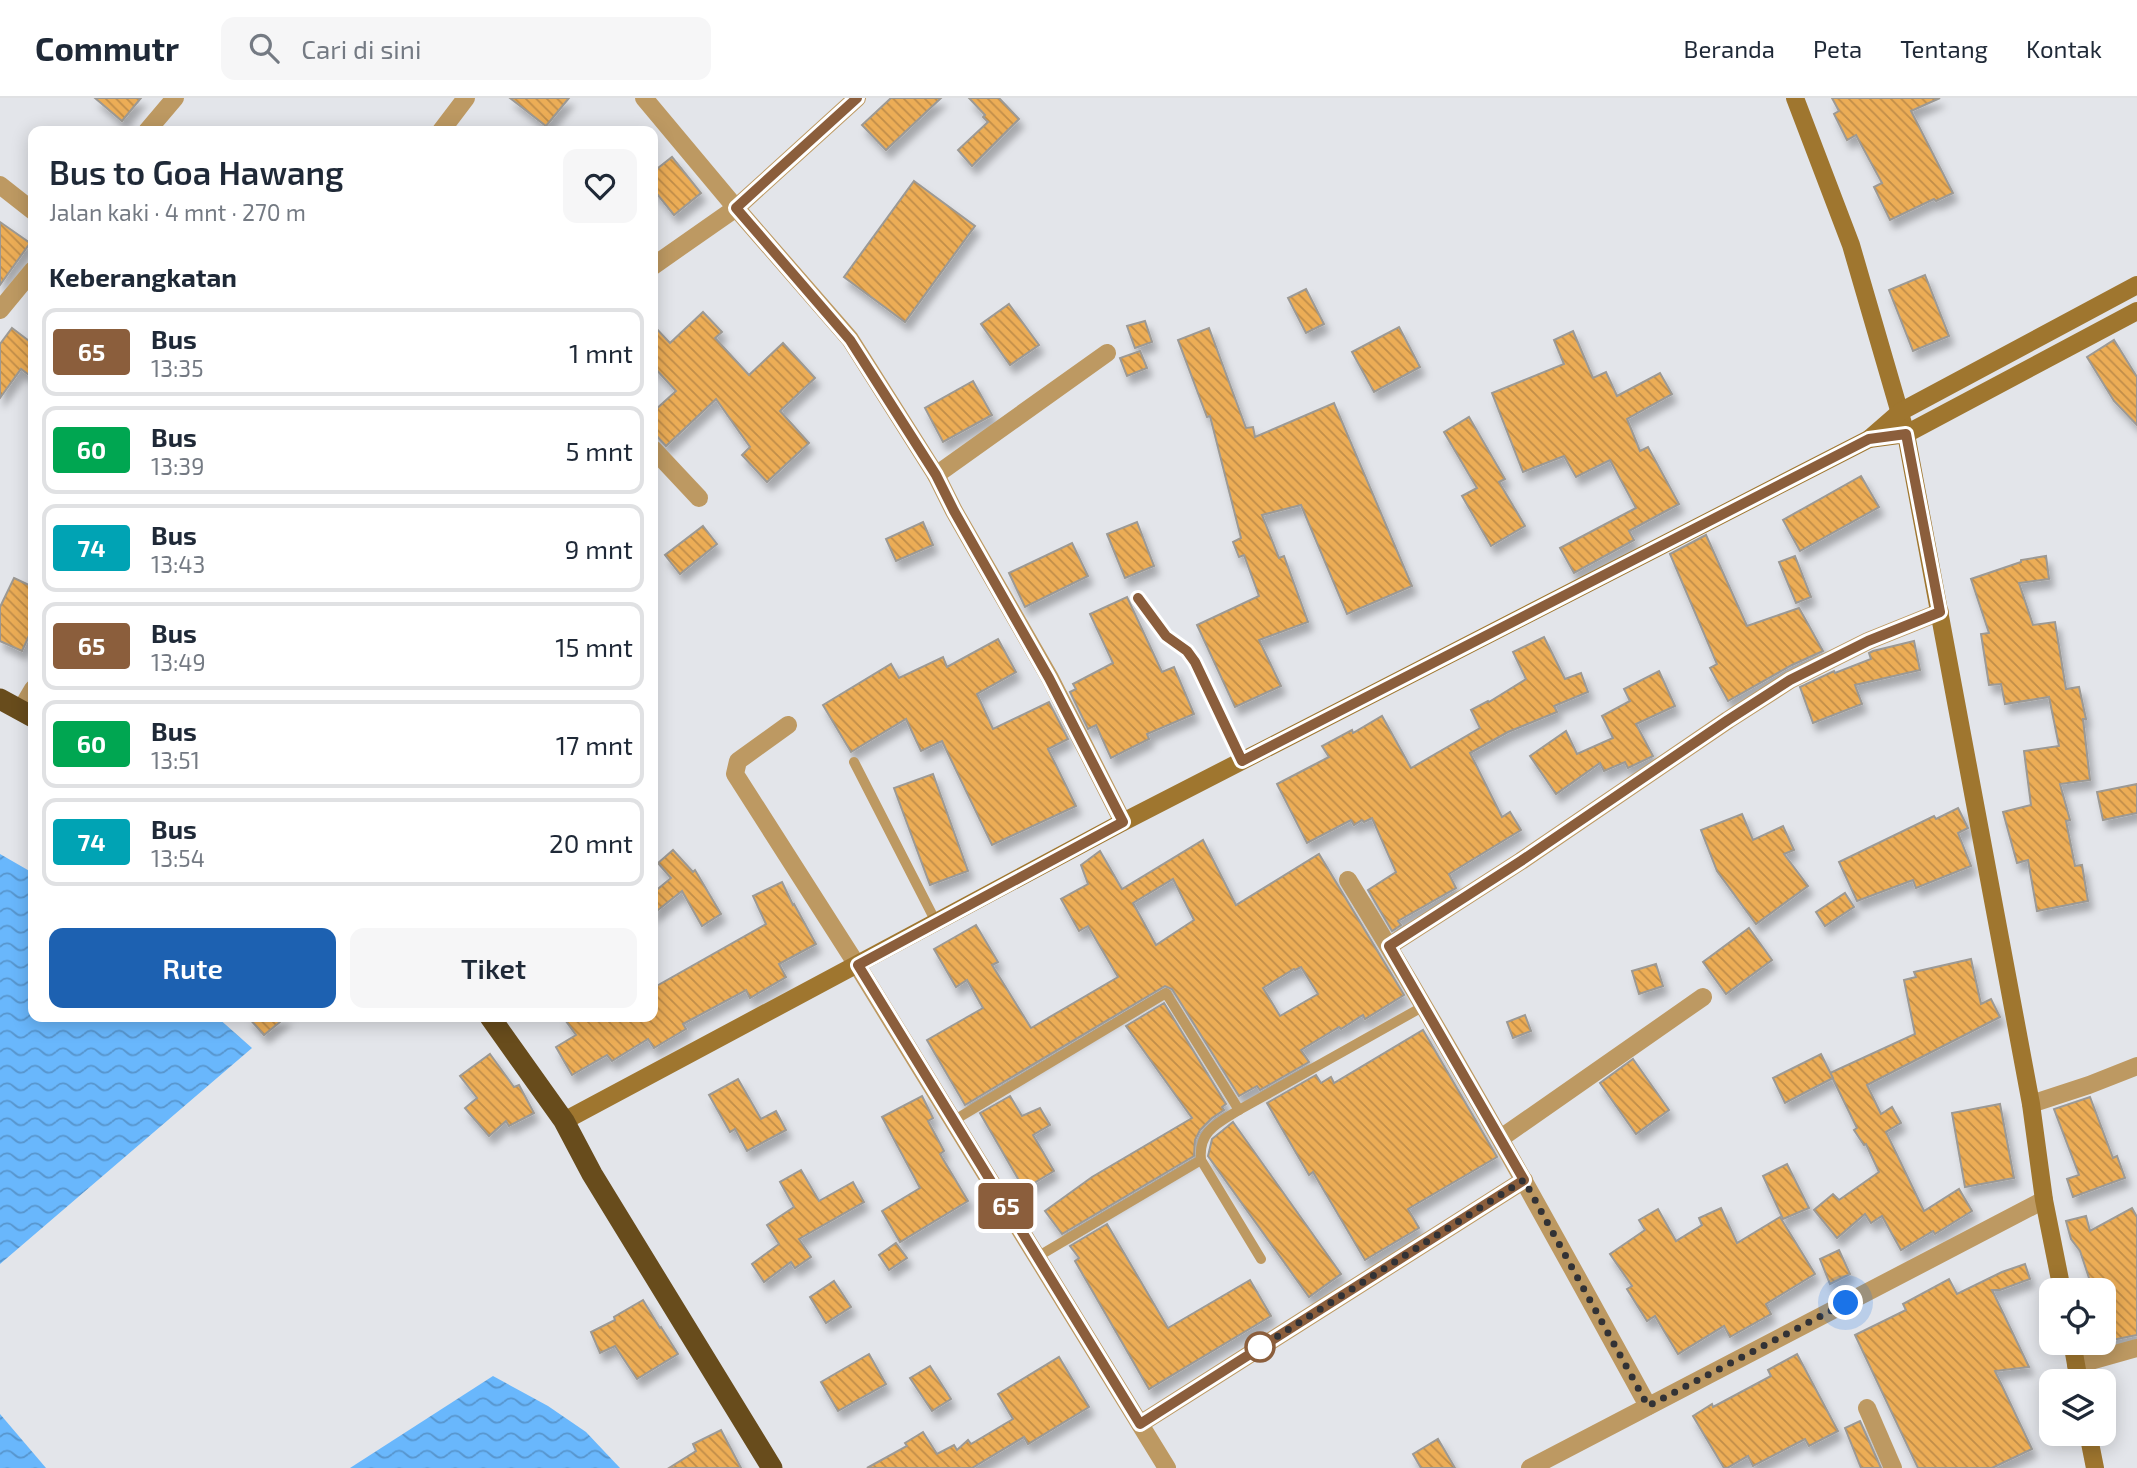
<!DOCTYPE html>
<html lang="id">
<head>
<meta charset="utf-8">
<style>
  body { margin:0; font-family:"Exo 2",sans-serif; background:#f6f6f7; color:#1f2937; height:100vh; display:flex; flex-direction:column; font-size:26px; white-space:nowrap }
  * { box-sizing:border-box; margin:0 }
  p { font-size:23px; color:#747a83 }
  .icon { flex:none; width:38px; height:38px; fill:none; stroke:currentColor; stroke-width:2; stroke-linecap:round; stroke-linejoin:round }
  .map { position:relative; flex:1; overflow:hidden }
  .panel { position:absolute; left:28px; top:28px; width:630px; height:896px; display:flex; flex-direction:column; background:#fff; border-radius:14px; box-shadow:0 4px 18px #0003 }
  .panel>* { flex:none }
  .badge { padding:0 14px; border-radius:5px; font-size:24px; line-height:46px }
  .buttons { position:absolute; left:2039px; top:1180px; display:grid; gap:14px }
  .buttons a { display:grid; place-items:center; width:77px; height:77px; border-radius:14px; background:#fff; box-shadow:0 4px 18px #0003; font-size:35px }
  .you { position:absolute; width:35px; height:35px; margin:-18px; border:5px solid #fff; border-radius:50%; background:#1a73e8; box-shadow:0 0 0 10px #1a73e833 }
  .map>.badge { position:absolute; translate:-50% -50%; box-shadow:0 0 0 4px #fff }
  h2 { padding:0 21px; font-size:26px; line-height:63px }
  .round { display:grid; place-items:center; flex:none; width:74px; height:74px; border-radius:14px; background:#f6f6f7 }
  .headline { display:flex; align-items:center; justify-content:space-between; height:119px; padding:0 21px }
  h1 { font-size:33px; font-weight:600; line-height:52px }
  .button { display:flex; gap:14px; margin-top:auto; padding:14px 21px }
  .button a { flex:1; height:80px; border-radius:14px; background:#1d61b1; color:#fff; font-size:28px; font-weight:600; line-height:80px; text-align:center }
  .button a+a { background:#f6f6f7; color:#1f2937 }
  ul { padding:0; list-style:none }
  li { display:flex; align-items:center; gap:21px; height:88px; margin:0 14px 10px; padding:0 7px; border:4px solid #e0e1e3; border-radius:14px }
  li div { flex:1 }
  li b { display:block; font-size:26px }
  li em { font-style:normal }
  li .badge { min-width:77px; font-weight:700; text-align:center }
  header { display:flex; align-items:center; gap:42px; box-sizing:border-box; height:98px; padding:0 35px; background:#fff; border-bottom:2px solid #e0e1e3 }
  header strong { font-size:33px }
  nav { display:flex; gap:38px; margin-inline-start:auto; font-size:24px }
  .search { width:490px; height:63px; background:#f6f6f7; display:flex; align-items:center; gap:18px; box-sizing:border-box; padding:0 24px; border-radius:14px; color:#747a83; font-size:26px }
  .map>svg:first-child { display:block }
  .water { fill:url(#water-waves) }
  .building { fill:url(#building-back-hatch); stroke:#9c9994; stroke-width:2; fill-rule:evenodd; filter:url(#shadow) }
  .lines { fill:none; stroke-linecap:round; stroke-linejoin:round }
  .lane { stroke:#bd9962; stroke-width:10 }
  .street { stroke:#bd9962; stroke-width:18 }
  .secondary { stroke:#9f762f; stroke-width:18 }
  .highway { stroke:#684c1c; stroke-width:21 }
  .line-casing { stroke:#fff; stroke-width:16 }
  .line { stroke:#8b5e3c; stroke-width:10 }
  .walk { stroke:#323235; stroke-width:7; stroke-dasharray:0 12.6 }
  .stop-dot { fill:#fff; stroke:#8b5e3c; stroke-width:3.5 }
</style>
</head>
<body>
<header>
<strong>Commutr</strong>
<div class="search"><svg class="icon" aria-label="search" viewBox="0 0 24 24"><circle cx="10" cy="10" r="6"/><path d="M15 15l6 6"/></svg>Cari di sini</div>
<nav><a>Beranda</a><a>Peta</a><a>Tentang</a><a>Kontak</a></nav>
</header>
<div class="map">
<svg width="2137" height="1370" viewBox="0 0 2137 1370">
  <defs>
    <pattern id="water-waves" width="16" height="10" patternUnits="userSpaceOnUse" patternTransform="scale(1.75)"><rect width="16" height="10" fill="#69b7fc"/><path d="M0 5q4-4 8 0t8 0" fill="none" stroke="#5795cd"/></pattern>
    <pattern id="building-back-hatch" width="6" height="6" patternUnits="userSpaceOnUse" patternTransform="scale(1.75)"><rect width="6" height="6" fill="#ecad57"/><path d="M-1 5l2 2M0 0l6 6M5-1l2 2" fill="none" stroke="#c08d49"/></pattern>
    <filter id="shadow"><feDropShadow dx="4.5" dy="8" stdDeviation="3.5" flood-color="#0004"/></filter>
  </defs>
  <rect width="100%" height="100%" fill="#e3e5ea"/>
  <g class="water">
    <path d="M0,756L33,775V919H217L252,950L0,1166Z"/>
    <path d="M493,1278L548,1308L586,1334L620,1370H350Z"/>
    <path d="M0,1316L46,1370H0Z"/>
  </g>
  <g class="building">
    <path d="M95,0H141L122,23Z"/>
    <path d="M510,0H569L546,28Z"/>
    <path d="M891,0H941L886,52L862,27Z"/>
    <path d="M969,0H999L1019,21L972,68L958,52L988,24L983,19L985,17Z"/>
    <path d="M1832,0H1940L1911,13L1953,95L1936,103L1934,101L1890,122L1874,89L1882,85L1856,37L1847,42L1834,16L1839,13Z"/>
    <path d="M672,59L701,95L674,117L653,91V74Z"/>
    <path d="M914,83L975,128L905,224L844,179Z"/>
    <path d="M0,124L30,145L0,187Z"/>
    <path d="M1925,177L1949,238L1913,253L1889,192Z"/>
    <path d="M1306,191L1324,226L1306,235L1288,200Z"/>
    <path d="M1009,206L1039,247L1010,267L981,226Z"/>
    <path d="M703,214L722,234L715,240L749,277L783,245L815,280L780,313L809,345L767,384L742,357L750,349L716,301L666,348L653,334V314L676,293L653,268V227L670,245Z"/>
    <path d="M1145,223L1152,244L1135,250L1127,228Z"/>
    <path d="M1399,229L1420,269L1374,294L1352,254Z"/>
    <path d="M12,230L33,246V280L21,271L0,300V246Z"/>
    <path d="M1209,230L1246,330L1253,329L1255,339L1334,305L1412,488L1347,516L1301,407L1262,417L1279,460L1284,458L1308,524L1259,542L1281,588L1235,609L1197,527L1259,498L1244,457L1239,459L1233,444L1241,440L1210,318L1207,319L1178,242Z"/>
    <path d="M1573,233L1593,280L1606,274L1617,298L1660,275L1672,296L1627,321L1640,353L1648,349L1679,406L1629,433L1634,442L1574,475L1560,450L1636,410L1610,362L1576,379L1564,358L1523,374L1492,295L1564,266L1554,242Z"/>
    <path d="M2114,242L2137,279V327L2114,303L2087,259Z"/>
    <path d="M1140,253L1147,270L1127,278L1120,260Z"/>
    <path d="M973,283L992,317L943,344L925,310Z"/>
    <path d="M1469,319L1505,381L1499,384L1525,428L1491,448L1462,398L1477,390L1444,334Z"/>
    <path d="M1861,378L1879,409L1800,453L1783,422Z"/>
    <path d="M923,424L933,447L896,463L886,441Z"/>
    <path d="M1137,424L1154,468L1125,480L1107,436Z"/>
    <path d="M703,428L717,446L680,476L665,457Z"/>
    <path d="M1706,437L1747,528L1799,510L1823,553L1792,567L1728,603L1710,570L1717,566L1670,456Z"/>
    <path d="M1072,445L1088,478L1025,509L1009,475Z"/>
    <path d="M1795,458L1811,499L1796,505L1779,464Z"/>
    <path d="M2046,458L2049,481L2019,485L2033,527L2055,524L2066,591L2079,589L2086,621H2083L2090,682L2060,686L2070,722L2066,723L2075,768L2082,767L2088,803L2037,813L2028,762L2017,765L2003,714L2031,707L2024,653L2059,648L2049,599L2005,606L2001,586L1989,587L1981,536L1989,535L1971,481L2021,464V462Z"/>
    <path d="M14,480L33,489V529L22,553L0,543V509Z"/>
    <path d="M1127,499L1162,574L1174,569L1194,616L1147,636L1149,641L1111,660L1096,627L1088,631L1070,594L1076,591L1073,586L1113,565L1090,516Z"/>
    <path d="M1544,539L1565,581L1581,575L1588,594L1554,608L1557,614L1508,634L1470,655L1502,719L1510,714L1521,732L1449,776L1456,790L1398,823L1401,827L1392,833L1368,792L1396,774L1372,720L1364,724L1362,722L1354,727L1351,722L1307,745L1277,686L1329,659L1322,648L1352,632L1353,635L1382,618L1411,670L1480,630L1471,612L1488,603L1489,604L1526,581L1513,554Z"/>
    <path d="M998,541L1016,574L977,596L993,631L1049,604L1068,641L1048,651L1076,708L992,747L942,643L921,653L906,621L851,654L823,607L891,566L899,580L943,559L947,569Z"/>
    <path d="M1914,543L1920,572L1855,587L1862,606L1813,625L1800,589L1834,573L1835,575L1871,561L1869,555L1873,553Z"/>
    <path d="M1659,573L1675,608L1636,626L1653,658L1628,670L1625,664L1604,673L1600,665L1556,696L1530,658L1566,633L1577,656L1613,640L1602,618L1630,603L1624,591Z"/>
    <path d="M933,676L968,773L930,787L894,690Z"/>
    <path d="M2137,686V715L2103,722L2097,694Z"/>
    <path d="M1958,710L1968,730L1958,735L1971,768L1916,790L1913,782L1857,803L1839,764L1934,718L1936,721Z"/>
    <path d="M1742,716L1753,742L1783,728L1794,752L1784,756L1808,788L1756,826L1717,773L1701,732Z"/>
    <path d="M1203,742L1236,807L1319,756L1404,897L1365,921L1363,917L1341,931L1339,929L1301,952L1309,964L1260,992L1257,988L1239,998L1172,891L1165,888L965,1007L927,942L983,910L967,882L956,889L934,851L976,827L998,864L992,867L1031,930L1118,879L1088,828L1079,833L1061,801L1088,786L1081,767L1100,753L1122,791ZM1173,781L1194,822L1156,847L1133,805ZM1301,869L1318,896L1280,918L1263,890L1294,871L1295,872Z"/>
    <path d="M673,752L693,774L695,772L721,816L702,828L682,793L653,816V795L671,780L658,765Z"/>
    <path d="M782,784L793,807L794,806L816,846L779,866L786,879L750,900L746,892L683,926L686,931L654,950L648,941L612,963L607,957L572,977L556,949L576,937L563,919H653V890L766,826L753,798Z"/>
    <path d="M1845,795L1854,809L1825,828L1816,814Z"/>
    <path d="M1749,830L1772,862L1726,896L1703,864Z"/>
    <path d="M1971,861L1981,906L1991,901L2000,919L1867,987L1881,1016L1892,1009L1901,1025L1886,1034L1924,1113L1959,1091L1972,1113L1935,1136L1933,1133L1901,1152L1882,1118L1871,1125L1865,1116L1837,1140L1814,1112L1833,1096L1839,1102L1879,1074L1866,1046L1864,1047L1854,1032L1857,1030L1830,975L1915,936L1904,882L1916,879L1914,874Z"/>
    <path d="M1656,866L1663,888L1639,896L1632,873Z"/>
    <path d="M1164,905L1226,1006L1222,1009L1224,1012L1212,1020L1200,1032L1195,1042L1194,1058L1062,1136L1045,1113L1092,1079L1192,1020L1126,928Z"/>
    <path d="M1525,917L1531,933L1513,940L1507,924Z"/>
    <path d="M248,919H286L264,937Z"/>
    <path d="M1423,932L1497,1059L1408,1111L1419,1130L1365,1162L1313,1074L1309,1077L1267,1005L1316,977L1321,985L1331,979L1334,985Z"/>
    <path d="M490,956L514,989L519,987L534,1015L509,1028L506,1023L489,1038L465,1010L477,1000L460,978Z"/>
    <path d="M1821,956L1833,980L1785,1005L1773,980Z"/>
    <path d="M1633,961L1669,1012L1636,1036L1600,985Z"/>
    <path d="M738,981L761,1021L776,1013L786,1032L747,1053L735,1031L730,1034L709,997Z"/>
    <path d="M922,998L933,1020L928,1023L944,1053L940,1056L968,1103L900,1144L882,1113L920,1090L882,1019Z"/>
    <path d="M1010,998L1022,1018L1040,1010L1050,1027L1033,1037L1054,1073L1024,1091L980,1015Z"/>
    <path d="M2090,999L2113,1060L2117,1058L2125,1080L2073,1099L2067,1081L2079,1077L2054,1011Z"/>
    <path d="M2000,1006L2014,1080L1965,1089L1952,1015Z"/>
    <path d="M1233,1024L1341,1176L1309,1199L1208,1058L1212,1041Z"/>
    <path d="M1787,1066L1809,1110L1783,1121L1763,1078Z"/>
    <path d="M801,1072L819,1103L853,1084L864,1104L799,1141L811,1159L795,1170L791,1164L764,1184L752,1166L779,1146L767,1127L794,1109L780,1084Z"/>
    <path d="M1721,1110L1737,1145L1780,1119L1815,1176L1766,1206L1771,1216L1730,1239L1724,1228L1678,1256L1655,1218L1647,1223L1627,1191L1632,1188L1610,1156L1645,1132L1639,1122L1658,1111L1676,1143L1702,1127L1699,1120Z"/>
    <path d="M2132,1110L2137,1119V1237L2107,1243L2104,1223V1192H2093L2080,1153L2071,1141L2066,1123L2086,1118L2090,1133Z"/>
    <path d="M1107,1126L1168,1230L1250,1182L1271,1218L1149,1291L1075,1163L1079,1160L1070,1148Z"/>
    <path d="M896,1145L907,1160L889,1172L879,1157Z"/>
    <path d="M1839,1152L1850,1176L1830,1186L1820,1161Z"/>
    <path d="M2025,1166L2030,1181L2000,1192H1992L2029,1269L1995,1273L2032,1351L1992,1370H1918L1855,1237L1906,1212L1903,1206L1949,1181L1957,1196L2002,1174Z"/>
    <path d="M834,1183L851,1209L826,1225L810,1199Z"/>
    <path d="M643,1202L660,1230L661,1229L678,1256L637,1281L615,1248L600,1255L591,1234L615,1222L614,1219Z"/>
    <path d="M869,1256L886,1286L838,1313L821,1284Z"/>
    <path d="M1797,1256L1838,1333L1809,1348L1805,1341L1753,1368L1748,1358L1727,1370H1724L1693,1318L1712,1306L1713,1309L1771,1278L1768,1272Z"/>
    <path d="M1059,1259L1089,1309L1028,1346L1024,1339L972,1370H867L907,1348L905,1345L923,1334L937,1356L954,1347L957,1352L968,1342L971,1346L1013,1321L998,1296Z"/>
    <path d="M930,1268L951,1301L932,1313L910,1280Z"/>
    <path d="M1860,1323L1881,1370H1861L1845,1330Z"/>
    <path d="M721,1332L741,1370H669L696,1353L693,1346Z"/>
    <path d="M1438,1341L1455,1370H1421L1413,1356Z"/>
  </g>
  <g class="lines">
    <g class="lane">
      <path d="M1138,500L1166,538L1187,553L1195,564L1242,663"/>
      <path d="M854,664L936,824"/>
      <path d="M953,1023L1166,895L1239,1012"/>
      <path d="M1037,1159L1201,1062"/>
      <path d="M1261,1161L1201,1062C1198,1033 1218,1025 1239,1012L1424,908"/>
    </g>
    <g class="street">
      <path d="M644,0L736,110L653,168"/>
      <path d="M857,0L736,110L850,241L936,377L954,413L1050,580L1123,724"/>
      <path d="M147,33L175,0"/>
      <path d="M441,33L466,0"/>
      <path d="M0,87L33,113"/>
      <path d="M0,212L33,172"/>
      <path d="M653,351L699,400"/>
      <path d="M936,377L1107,255"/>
      <path d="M20,613L33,591"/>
      <path d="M788,627L738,663L735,676L857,867L1167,1370"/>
      <path d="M1348,782C1454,954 1551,1131 1648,1308"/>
      <path d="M1389,848L1521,763L1728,622L1790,582L1868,543L1940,514"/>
      <path d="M2031,1006L2089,987L2137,968"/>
      <path d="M1501,1040L1703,899"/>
      <path d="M2076,1267L2137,1250"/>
      <path d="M1867,1310L1893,1370"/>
      <path d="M1140,1326L1524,1082"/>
      <path d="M1530,1370L2044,1102"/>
    </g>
    <g class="secondary">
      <path d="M1795,0L1851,147L1906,336L2031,1006L2044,1102L2062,1192"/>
      <path d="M1869,341L1906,336L2137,213"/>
      <path d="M564,1023L1123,724L1869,341L1900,314L2137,187"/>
      <path d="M2072,1244L2079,1283"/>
      <path d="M2088,1335L2095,1370"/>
    </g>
    <g class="highway">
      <path d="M0,601L33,619"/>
      <path d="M490,919L564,1023L592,1076L772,1370"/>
    </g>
  </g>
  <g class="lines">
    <defs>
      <path id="line" d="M857,0L736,110L850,242L936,377L954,413L1049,580L1123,724L858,867L1140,1326L1524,1082L1389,848L1521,763L1728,622L1790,582L1868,543L1940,514L1906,336L1869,341L1242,663L1195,564L1187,553L1166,538L1138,500"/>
    </defs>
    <use href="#line" class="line-casing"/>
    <use href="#line" class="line"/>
    <path class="walk" d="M1260,1249L1253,1254L1524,1082L1648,1308L1846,1205"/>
  </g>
  <circle class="stop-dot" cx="1260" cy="1249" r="14"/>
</svg>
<div class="buttons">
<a><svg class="icon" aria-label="locate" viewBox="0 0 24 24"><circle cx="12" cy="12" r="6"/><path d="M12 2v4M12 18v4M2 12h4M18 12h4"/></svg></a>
<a><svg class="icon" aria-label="layers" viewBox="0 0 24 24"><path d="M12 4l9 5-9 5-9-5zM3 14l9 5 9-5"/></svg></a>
</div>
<div class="you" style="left:1846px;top:1205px"></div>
<b class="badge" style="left:1006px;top:1108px;background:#8b5e3c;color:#fff">65</b>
<section class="panel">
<div class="headline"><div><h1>Bus to Goa Hawang</h1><p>Jalan kaki · 4 mnt · 270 m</p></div><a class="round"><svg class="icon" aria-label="heart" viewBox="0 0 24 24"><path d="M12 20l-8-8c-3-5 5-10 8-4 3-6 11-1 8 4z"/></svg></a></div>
<h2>Keberangkatan</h2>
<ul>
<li><span class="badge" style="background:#8b5e3c;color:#fff">65</span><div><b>Bus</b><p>13:35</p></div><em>1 mnt</em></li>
<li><span class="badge" style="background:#00a651;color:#fff">60</span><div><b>Bus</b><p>13:39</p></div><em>5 mnt</em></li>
<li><span class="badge" style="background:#00a3b4;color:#fff">74</span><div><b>Bus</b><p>13:43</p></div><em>9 mnt</em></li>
<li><span class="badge" style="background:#8b5e3c;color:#fff">65</span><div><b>Bus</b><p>13:49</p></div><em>15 mnt</em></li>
<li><span class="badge" style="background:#00a651;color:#fff">60</span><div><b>Bus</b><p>13:51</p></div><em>17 mnt</em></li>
<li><span class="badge" style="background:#00a3b4;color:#fff">74</span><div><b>Bus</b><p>13:54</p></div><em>20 mnt</em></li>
</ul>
<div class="button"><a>Rute</a><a>Tiket</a></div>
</section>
</div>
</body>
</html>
